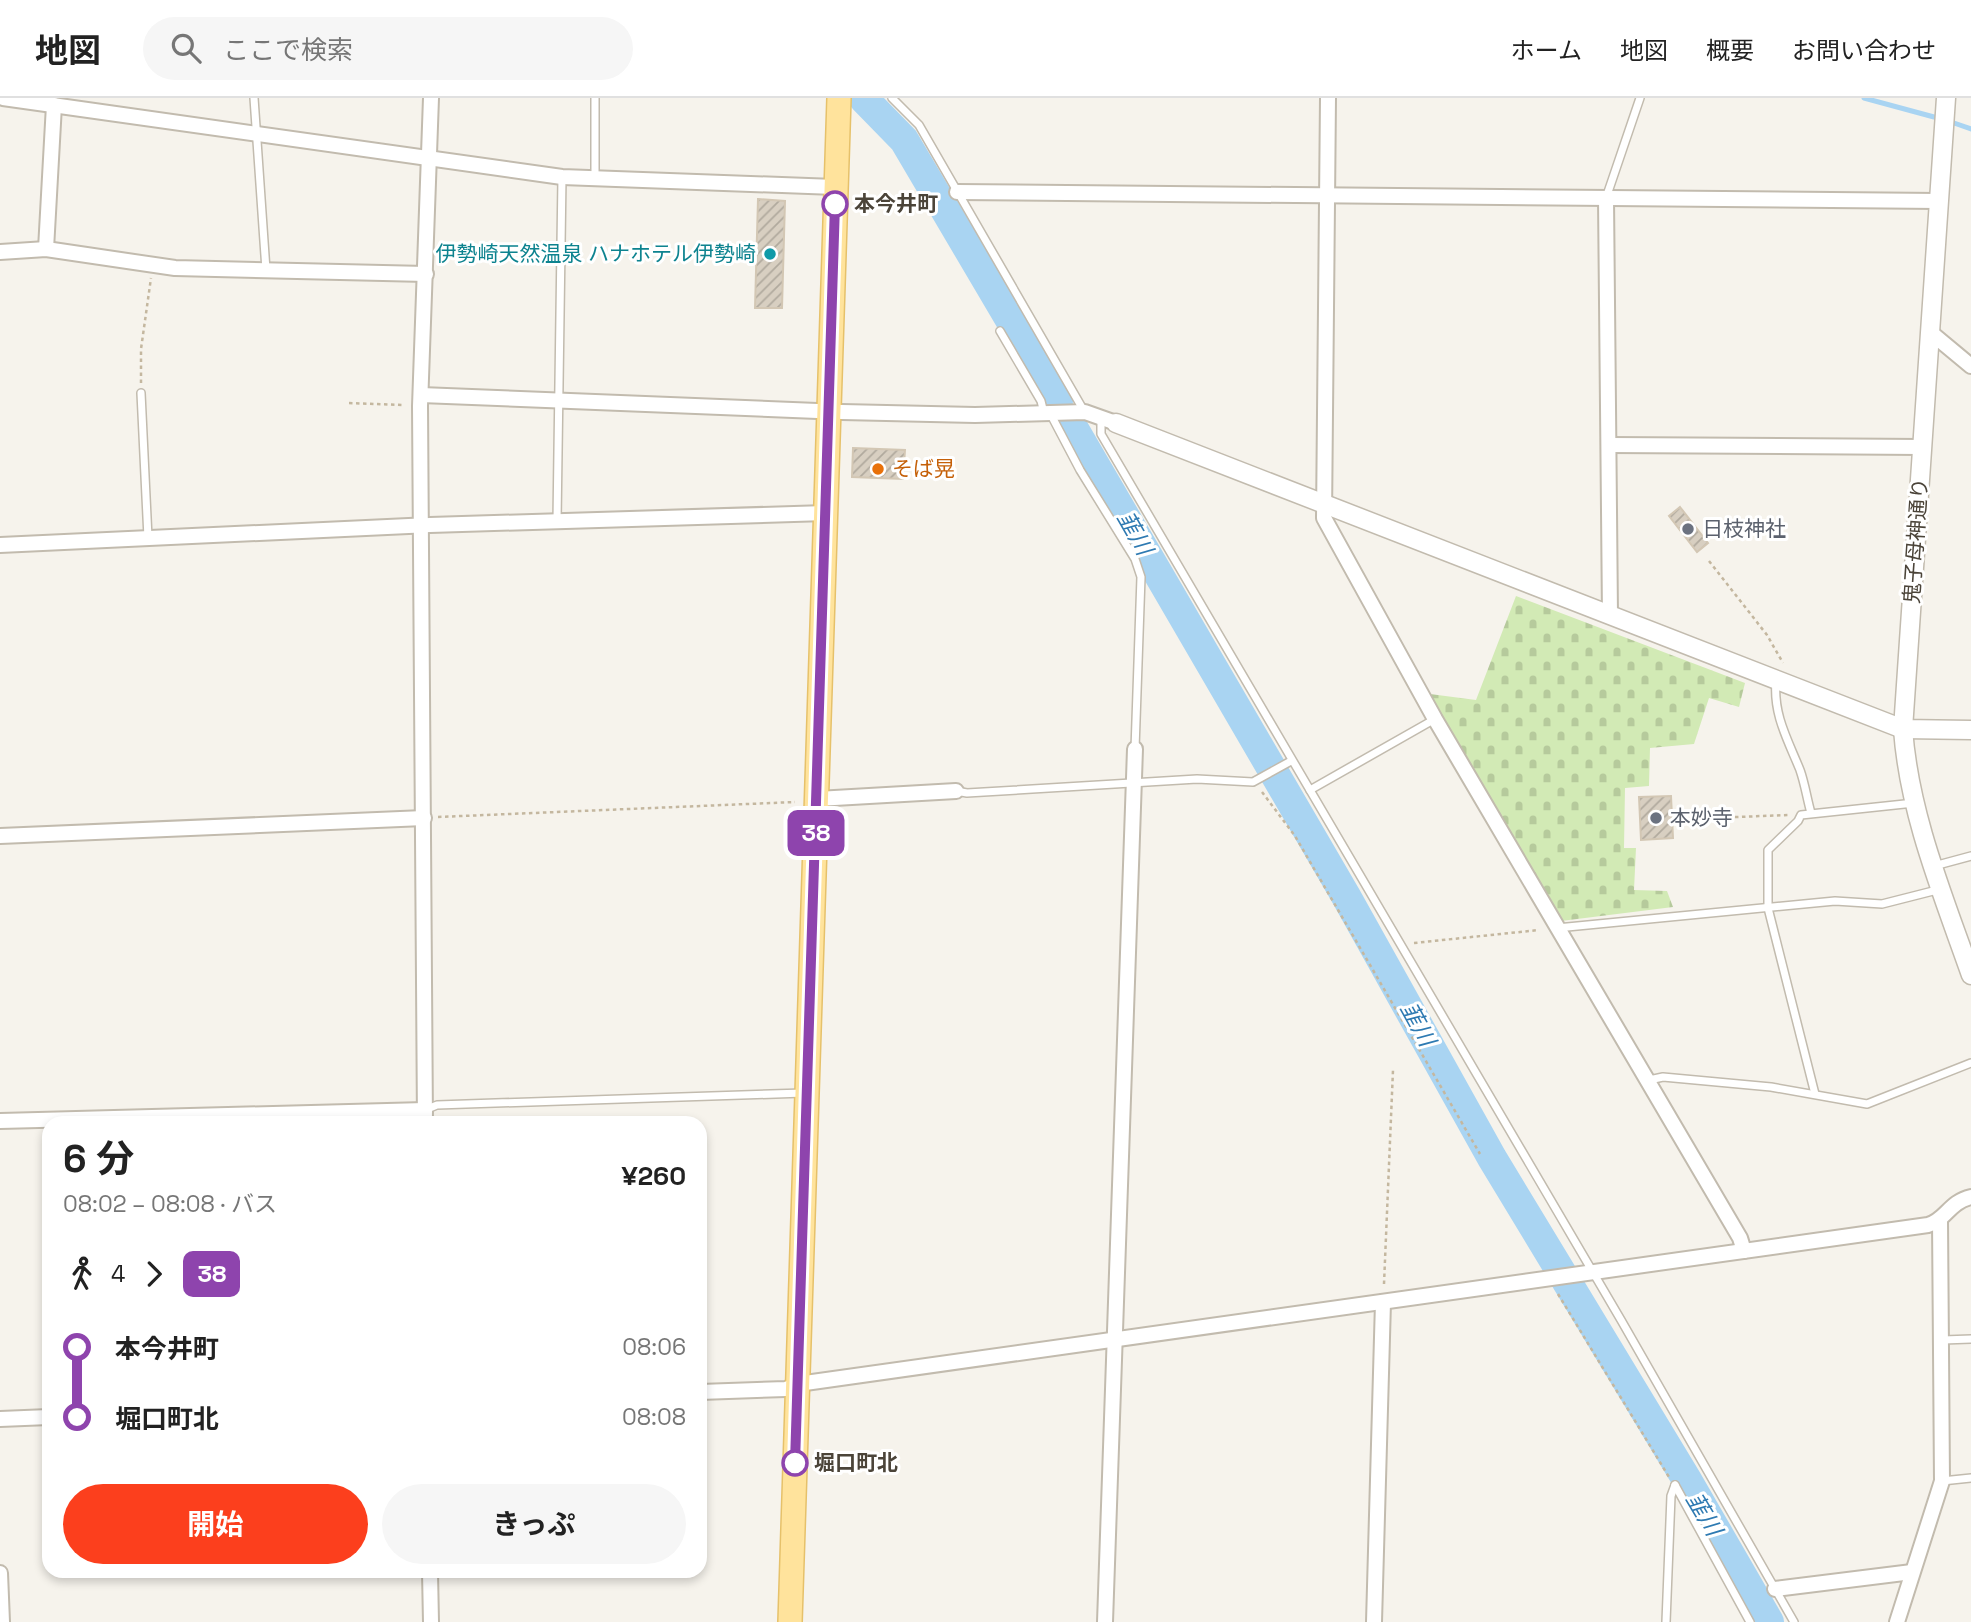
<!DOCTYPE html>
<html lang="ja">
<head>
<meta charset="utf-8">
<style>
  body { margin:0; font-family:"Space Grotesk","Noto Sans JP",sans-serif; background:#f6f6f6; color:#222; height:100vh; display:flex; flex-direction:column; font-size:26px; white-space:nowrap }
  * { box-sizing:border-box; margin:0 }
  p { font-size:23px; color:#767676 }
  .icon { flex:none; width:38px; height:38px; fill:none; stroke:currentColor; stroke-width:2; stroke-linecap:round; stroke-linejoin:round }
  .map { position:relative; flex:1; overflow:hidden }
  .sheet { position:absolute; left:42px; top:1018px; width:665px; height:462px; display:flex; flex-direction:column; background:#fff; border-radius:21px; box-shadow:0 4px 10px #0003 }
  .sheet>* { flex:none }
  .badge { padding:0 14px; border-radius:10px; font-size:24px; line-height:46px }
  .map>.badge { position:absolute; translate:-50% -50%; box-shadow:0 0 0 4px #fff }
  .legs { display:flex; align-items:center; gap:10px; height:77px; padding:0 21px; font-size:23px }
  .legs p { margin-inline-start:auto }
  .summary { display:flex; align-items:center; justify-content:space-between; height:119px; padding:0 21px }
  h1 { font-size:38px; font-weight:700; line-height:52px }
  .action { display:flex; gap:14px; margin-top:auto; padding:14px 21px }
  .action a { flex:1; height:80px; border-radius:42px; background:#fc3f1d; color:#fff; font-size:28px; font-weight:700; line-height:80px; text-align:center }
  .action a+a { background:#f6f6f6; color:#222 }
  ul { padding:0 21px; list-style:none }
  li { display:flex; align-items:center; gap:24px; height:70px; font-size:26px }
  li i { display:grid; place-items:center; width:10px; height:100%; margin:0 9px; background:currentColor }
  li i::after { content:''; width:18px; height:18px; margin:-9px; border:5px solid; border-radius:50%; background:#fff }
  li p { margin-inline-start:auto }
  li:first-child i { background:linear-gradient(#0000 50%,currentColor 0) }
  li:last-child i { background:linear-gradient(currentColor 50%,#0000 0) }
  header { display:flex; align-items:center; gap:42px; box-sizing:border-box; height:98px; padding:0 35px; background:#fff; border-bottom:2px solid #e0e0e0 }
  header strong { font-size:33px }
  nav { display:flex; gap:38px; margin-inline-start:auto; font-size:24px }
  .search { width:490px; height:63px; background:#f6f6f6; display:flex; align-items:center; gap:18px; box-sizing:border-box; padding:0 24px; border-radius:38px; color:#767676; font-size:26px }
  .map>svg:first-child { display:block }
  .cemetery { fill:url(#cemetery-stones) }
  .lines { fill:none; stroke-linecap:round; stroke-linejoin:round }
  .stream { stroke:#a9d4f2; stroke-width:5 }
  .river { stroke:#a9d4f2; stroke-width:30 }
  .building { fill:url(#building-hatch); stroke:#d3c7b4; stroke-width:2 }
  .service-casing { stroke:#c2bbae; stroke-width:10 }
  .minor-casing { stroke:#c2bbae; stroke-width:18 }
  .tertiary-casing { stroke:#c2bbae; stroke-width:21 }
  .primary-casing { stroke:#e6c16a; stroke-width:26 }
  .path { stroke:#c4b79f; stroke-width:2.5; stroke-dasharray:3.5 3.5; stroke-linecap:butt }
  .service { stroke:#fff; stroke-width:7 }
  .minor { stroke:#fff; stroke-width:14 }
  .tertiary { stroke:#fff; stroke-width:18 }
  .primary { stroke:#ffe39c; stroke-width:23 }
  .line-1-casing { stroke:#fff; stroke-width:16 }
  .line-1 { stroke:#8e44ad; stroke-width:10 }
  .stop-1-dot { fill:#fff; stroke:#8e44ad; stroke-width:3.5 }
  .culture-dot { fill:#0f9aa8; stroke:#fff; stroke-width:2.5 }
  .food-dot { fill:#e8710a; stroke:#fff; stroke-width:2.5 }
  .worship-dot { fill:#6b7280; stroke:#fff; stroke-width:2.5 }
  .labels { text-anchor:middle; stroke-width:6; stroke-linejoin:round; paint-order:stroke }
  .stop-label { font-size:21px; font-weight:bold; fill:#4b4439; stroke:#fff; text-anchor:start }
  .culture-label { font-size:21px; fill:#0d838f; stroke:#fff; text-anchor:end }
  .food-label { font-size:21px; fill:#c56008; stroke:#fff; text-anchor:start }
  .worship-label { font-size:21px; fill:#5b616d; stroke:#fff; text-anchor:start }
  .street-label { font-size:21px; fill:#4b4439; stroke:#fff }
  .water-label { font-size:23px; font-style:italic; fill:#2e7ab2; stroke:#fff }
</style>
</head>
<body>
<header>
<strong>地図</strong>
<div class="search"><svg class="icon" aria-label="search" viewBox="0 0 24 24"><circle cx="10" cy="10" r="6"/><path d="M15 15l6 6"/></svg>ここで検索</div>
<nav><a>ホーム</a><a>地図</a><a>概要</a><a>お問い合わせ</a></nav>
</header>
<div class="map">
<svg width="1971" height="1524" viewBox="0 0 1971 1524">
  <defs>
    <pattern id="cemetery-stones" width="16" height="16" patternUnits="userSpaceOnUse" patternTransform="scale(1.75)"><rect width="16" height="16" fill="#d2eab5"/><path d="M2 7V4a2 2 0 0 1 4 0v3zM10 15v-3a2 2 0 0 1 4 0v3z" fill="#b6ca9c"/></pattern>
    <pattern id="building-hatch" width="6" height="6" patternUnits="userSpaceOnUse" patternTransform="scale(1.75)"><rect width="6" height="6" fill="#d8cfc1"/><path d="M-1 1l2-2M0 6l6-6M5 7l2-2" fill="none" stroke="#b1aa9e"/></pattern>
  </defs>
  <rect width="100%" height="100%" fill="#f6f3ec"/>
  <path class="cemetery" d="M1516,498L1745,585L1739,609L1709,600L1694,646L1650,650L1649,688L1625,690L1624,750H1636L1634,792L1667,793L1673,809L1561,823L1430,596L1476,602Z"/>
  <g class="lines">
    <g class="stream">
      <path d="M1864,0L1934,19"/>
      <path d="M1954,25L1971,31"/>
    </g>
    <g class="river">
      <path d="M864,1L904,42L1058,303"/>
      <path d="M1071,326L1347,800L1492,1060L1687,1382L1769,1524"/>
    </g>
  </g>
  <g class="building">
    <path d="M758,101L785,103L782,210H755Z"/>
    <path d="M853,350L905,352L903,381L852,379Z"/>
    <path d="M1680,409L1708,445L1697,454L1669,418Z"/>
    <path d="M1671,698L1673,740L1641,742L1639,699Z"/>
  </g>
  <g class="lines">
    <defs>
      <g id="service">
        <path d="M254,0L266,172"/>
        <path d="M892,0L919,27L1084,313"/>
        <path d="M595,80V0"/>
        <path d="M1606,100L1640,0"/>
        <path d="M1000,233L1041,303L1044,315"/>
        <path d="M141,295L148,440"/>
        <path d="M1050,315L1080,372L1135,461L1141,479L1135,651"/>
        <path d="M1101,320V336L1621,1222L1794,1524"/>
        <path d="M557,423L562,79"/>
        <path d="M1776,583C1773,617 1788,642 1800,672C1805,686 1807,701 1811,715"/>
        <path d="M1310,692L1435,621"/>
        <path d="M956,693L967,695L1197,681L1253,684L1291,663"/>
        <path d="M1934,768L1971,758"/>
        <path d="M1557,830L1835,803L1882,806L1941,791"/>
        <path d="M1649,982L1663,979L1771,989L1867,1006L1971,965"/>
        <path d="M1815,996L1768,810V752L1798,723L1801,717L1914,705"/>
        <path d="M425,1012L437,1007L804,995"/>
        <path d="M1943,1242L1971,1241"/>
        <path d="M1942,1383L1971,1380"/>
        <path d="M1675,1387L1750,1524"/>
        <path d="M1666,1524L1671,1398L1675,1387"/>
      </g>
      <g id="minor">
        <path d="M3,0L562,79L835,89"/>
        <path d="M1328,0L1324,420L1435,621L1740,1140L1744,1153"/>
        <path d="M957,94L1939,103"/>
        <path d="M1606,100L1610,517"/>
        <path d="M46,151L54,7"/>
        <path d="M0,154L46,151L175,170L426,176"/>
        <path d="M1930,234L1971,268"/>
        <path d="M421,297L842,314L975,317L1085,314L1116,325"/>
        <path d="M1609,347L1922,349"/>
        <path d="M0,447L430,427L826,415"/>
        <path d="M817,701L956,693"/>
        <path d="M0,738L424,720"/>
        <path d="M0,1023L425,1012"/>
        <path d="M425,1026L420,308L431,0"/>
        <path d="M700,1294L786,1291L798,1286L1928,1127C1946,1122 1949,1104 1971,1099"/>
        <path d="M0,1321L49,1319"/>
        <path d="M430,1474L431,1524"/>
        <path d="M0,1475L2,1524"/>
        <path d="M1775,1491L1912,1474"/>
        <path d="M1105,1524L1135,651"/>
        <path d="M1374,1524L1383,1204"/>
        <path d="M1897,1524L1942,1383L1940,1122"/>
      </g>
      <g id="tertiary">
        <path d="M1946,0L1903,631C1909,716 1943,797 1971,877"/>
        <path d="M1116,325L1903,631L1971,632"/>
      </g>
      <path id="primary" d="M790,1524L839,0"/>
    </defs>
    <use href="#service" class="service-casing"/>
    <use href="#minor" class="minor-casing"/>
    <use href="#tertiary" class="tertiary-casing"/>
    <use href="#primary" class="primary-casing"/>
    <g class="path">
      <path d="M141,285V251L151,180"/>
      <path d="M349,305L403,307"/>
      <path d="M1709,463L1767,537L1783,565"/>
      <path d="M1262,694L1295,738L1480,1056"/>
      <path d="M438,719L795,704"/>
      <path d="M1686,721L1788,717"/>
      <path d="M1414,845L1539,832"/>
      <path d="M1384,1186L1393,972"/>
      <path d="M1558,1196L1669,1379"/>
    </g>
    <use href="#service" class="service"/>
    <use href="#minor" class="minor"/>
    <use href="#tertiary" class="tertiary"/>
    <use href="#primary" class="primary"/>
  </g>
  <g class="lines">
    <defs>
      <path id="line-1" d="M795,1365L835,106"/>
    </defs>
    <use href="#line-1" class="line-1-casing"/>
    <use href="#line-1" class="line-1"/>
  </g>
  <g class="stop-1-dot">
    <circle cx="835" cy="106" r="12"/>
    <circle cx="795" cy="1365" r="12"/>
  </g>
  <circle class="culture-dot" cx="770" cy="156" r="7"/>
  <circle class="food-dot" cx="878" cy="371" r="7"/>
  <g class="worship-dot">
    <circle cx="1688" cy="431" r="7"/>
    <circle cx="1656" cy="720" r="7"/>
  </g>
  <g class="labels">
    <g class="stop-label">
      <text x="854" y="113">本今井町</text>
      <text x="814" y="1372">堀口町北</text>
    </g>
    <g class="culture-label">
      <text x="756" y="163">伊勢崎天然温泉 ハナホテル伊勢崎</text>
    </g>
    <g class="food-label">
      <text x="892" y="378">そば晃</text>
    </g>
    <g class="worship-label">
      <text x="1702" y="438">日枝神社</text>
      <text x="1670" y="727">本妙寺</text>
    </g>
    <g class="street-label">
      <text transform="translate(1916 443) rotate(-86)" y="7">鬼子母神通り</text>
    </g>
    <g class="water-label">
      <text transform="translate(1135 435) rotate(60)" y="8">韮川</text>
      <text transform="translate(1418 926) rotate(61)" y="8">韮川</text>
      <text transform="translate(1704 1416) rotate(59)" y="8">韮川</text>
    </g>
  </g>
</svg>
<b class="badge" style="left:816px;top:735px;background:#8e44ad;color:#fff">38</b>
<section class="sheet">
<div class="summary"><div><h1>6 分</h1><p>08:02 – 08:08 · バス</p></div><b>¥260</b></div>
<div class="legs"><svg class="icon" aria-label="walk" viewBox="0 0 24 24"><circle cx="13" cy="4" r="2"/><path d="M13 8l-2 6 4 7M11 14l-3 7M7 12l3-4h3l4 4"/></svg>4<svg class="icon" aria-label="forward" viewBox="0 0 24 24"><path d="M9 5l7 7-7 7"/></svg><b class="badge" style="background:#8e44ad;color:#fff">38</b></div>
<ul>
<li><i style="color:#8e44ad"></i><b>本今井町</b><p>08:06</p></li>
<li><i style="color:#8e44ad"></i><b>堀口町北</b><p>08:08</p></li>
</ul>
<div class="action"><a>開始</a><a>きっぷ</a></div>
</section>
</div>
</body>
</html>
